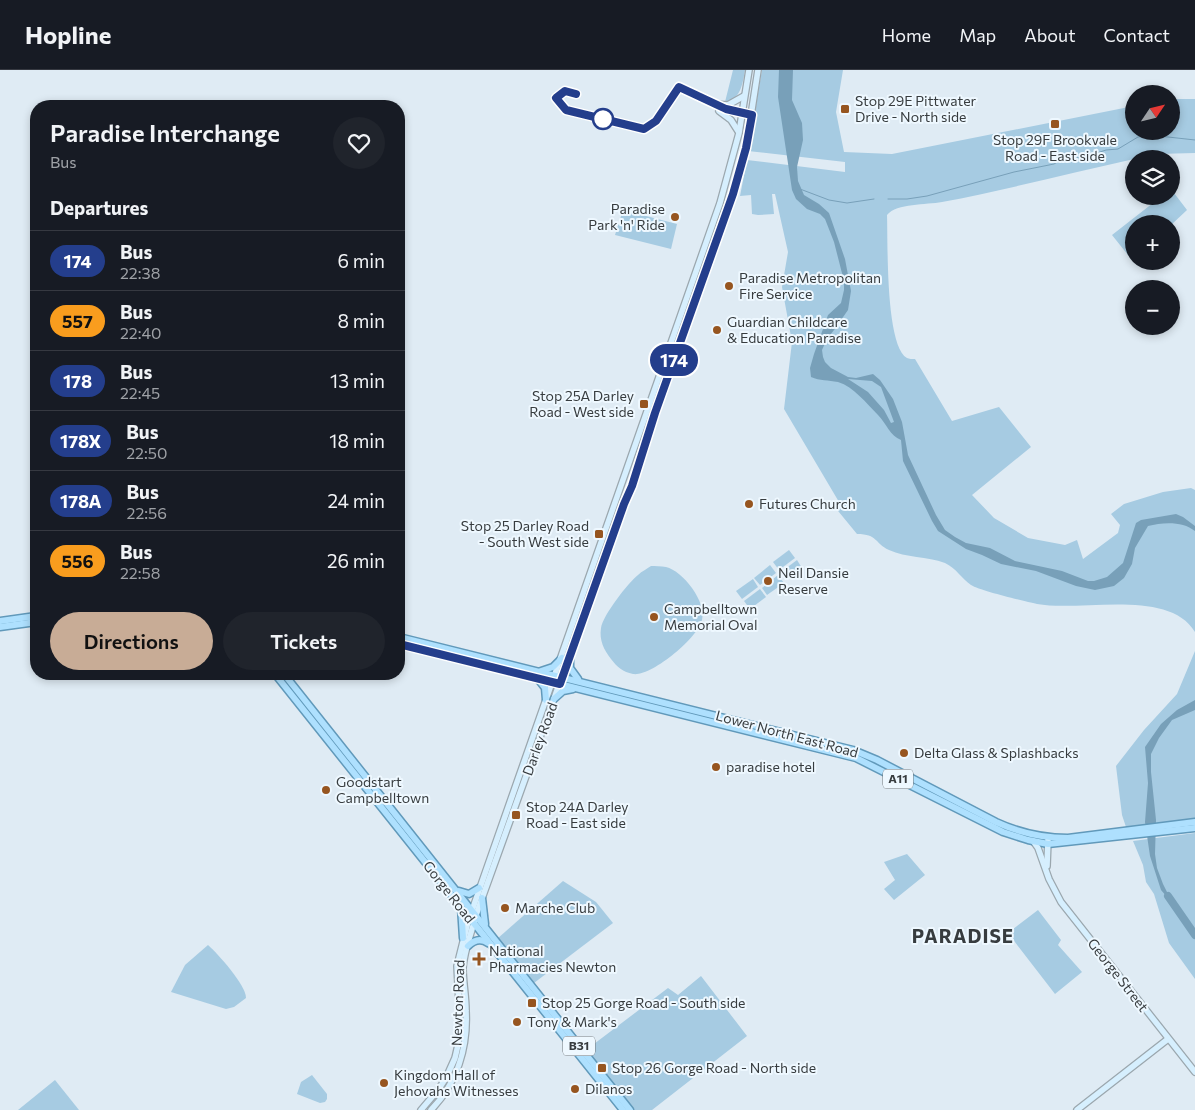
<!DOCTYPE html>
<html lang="en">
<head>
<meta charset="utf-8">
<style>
  body { margin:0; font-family:Commissioner,sans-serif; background:#20242c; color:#f1f3f6; height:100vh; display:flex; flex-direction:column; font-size:19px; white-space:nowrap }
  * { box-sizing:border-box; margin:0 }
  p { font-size:16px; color:#9ea1a6 }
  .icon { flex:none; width:28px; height:28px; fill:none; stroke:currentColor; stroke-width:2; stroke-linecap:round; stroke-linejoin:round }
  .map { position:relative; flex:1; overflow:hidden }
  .panel { position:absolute; left:30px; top:30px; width:375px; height:580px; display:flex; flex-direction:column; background:#171b24; border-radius:20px; box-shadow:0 2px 8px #0003 }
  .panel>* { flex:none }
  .badge { padding:0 10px; border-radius:16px; font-size:18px; line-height:32px }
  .needle { width:32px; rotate:55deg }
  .buttons { position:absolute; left:1125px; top:15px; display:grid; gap:10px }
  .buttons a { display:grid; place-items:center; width:55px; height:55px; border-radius:50%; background:#171b24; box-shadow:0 2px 8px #0003; font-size:25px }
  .map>.badge { position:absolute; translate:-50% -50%; box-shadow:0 0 0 2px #fff }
  h2 { padding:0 20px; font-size:19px; line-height:45px }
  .round { display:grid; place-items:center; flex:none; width:52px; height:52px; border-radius:26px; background:#20242c }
  .headline { display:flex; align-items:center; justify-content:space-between; height:85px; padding:0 20px }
  h1 { font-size:24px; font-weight:600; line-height:38px }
  .primary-button { display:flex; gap:10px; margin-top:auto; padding:10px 20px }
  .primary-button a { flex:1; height:58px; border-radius:30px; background:#c8ac96; color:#111; font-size:20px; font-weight:600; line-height:58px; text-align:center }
  .primary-button a+a { background:#20242c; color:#f1f3f6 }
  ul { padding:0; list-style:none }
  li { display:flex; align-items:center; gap:15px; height:60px; padding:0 20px; border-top:1px solid #363941 }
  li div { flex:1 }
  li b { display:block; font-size:19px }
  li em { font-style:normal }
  li .badge { min-width:55px; font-weight:700; text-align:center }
  header { display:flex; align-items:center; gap:30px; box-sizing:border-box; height:70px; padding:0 25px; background:#171b24; border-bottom:1px solid #363941 }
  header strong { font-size:24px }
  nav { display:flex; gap:28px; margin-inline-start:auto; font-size:18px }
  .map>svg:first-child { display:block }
  .green { fill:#a6cbe2 }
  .water { fill:#78a0b9; fill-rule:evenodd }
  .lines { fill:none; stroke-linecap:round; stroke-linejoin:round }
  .stream { stroke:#78a0b9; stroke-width:1 }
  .river { stroke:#78a0b9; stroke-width:8 }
  .secondary-casing { stroke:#9ba7ae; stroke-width:8 }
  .primary-casing { stroke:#6199ba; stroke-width:9 }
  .secondary { stroke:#d6effe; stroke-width:5.5 }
  .primary { stroke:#aee0fe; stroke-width:6 }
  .line-casing { stroke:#fff; stroke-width:11 }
  .line { stroke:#243e8c; stroke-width:8 }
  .poi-dot { fill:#965520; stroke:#eef8ff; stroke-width:2 }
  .stop-dot { fill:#fff; stroke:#243e8c; stroke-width:2.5 }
  .labels { text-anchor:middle; stroke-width:4; stroke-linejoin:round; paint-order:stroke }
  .shield { fill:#eef8ff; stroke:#6e7479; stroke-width:1 }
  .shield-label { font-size:12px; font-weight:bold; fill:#373c3f }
  .poi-label { font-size:14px; fill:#373c3f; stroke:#eef8ff; text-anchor:start }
  .street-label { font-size:14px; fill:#373c3f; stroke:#eef8ff }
  .district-label { font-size:19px; font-weight:bold; letter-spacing:1px; fill:#373c3f; stroke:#eef8ff }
</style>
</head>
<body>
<header>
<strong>Hopline</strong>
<nav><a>Home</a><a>Map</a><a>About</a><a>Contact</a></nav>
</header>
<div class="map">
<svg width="1195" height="1040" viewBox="0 0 1195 1040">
  <rect width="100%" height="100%" fill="#dfebf4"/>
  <g class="green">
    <path d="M733,0H745C743,12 741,30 725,32Z"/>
    <path d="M762,0H843L836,42L844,82L892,84L1134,36V61H1171V29H1195V83L1157,84L1134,89C1070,103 1006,120 942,132C926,135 897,133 887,145C888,170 885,276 907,288C909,289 912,289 915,289L952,351L999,337L1031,377L972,425L994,448L1028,468L1065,475L1077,470L1083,489L1118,463L1120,455L1111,444L1124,434L1163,422L1191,418L1195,420V562C1169,518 1081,542 1037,534C1024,531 981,521 971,515C962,509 956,498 945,493C927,486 906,488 889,480C874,473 878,464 857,464L834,436L839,432L784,339L792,272L782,217L788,182L775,124H772L774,144L758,145L752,144L751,125L740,126L747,90L845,102V92L748,81Z"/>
    <path d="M1171,119L1187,140L1171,155L1134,154V188L1132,190L1112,165L1162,126H1171Z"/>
    <path d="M623,140L677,154L671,179L615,165Z"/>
    <path d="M789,480L795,488L779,500L773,492Z"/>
    <path d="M797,490L802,498L786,510L781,502Z"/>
    <path d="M770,495L776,503L760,515L754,508Z"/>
    <path d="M651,496C655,496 661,496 666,497C683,501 707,532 702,550C698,568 651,607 633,604C623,602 617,597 611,589C604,580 599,570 601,558C603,545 628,513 638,505C642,501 647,499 651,496Z"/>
    <path d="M778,505L784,513L767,525L762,518Z"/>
    <path d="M753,509L758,517L742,529L736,521Z"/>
    <path d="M760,519L766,527L750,539L744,531Z"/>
    <path d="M1195,581V749L1126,757L1122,745L1116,696L1144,660L1177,624Z"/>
    <path d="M1195,763V909L1169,873L1154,824L1146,812L1143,795L1133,771Z"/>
    <path d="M907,784L925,805L894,830L884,819L895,810L884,792Z"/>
    <path d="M563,811L596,832L613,853L534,913L497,869Z"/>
    <path d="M1038,840L1061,870L1058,875L1082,902L1055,924L1008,863Z"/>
    <path d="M208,875C218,884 246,915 246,928L234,937L226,939L171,922L185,895Z"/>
    <path d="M701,906L747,966L652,1040H633L586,980L668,918L678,925Z"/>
    <path d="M312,1005L327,1024V1029L325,1032L320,1033L297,1024L301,1012Z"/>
    <path d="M55,1010L79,1040H18Z"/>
  </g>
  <g class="water">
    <path d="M779,0H793L792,30L802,53L803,70L797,97L798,111L804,125L819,134L829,143L845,189L851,221L848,240L834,260L827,269L822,280L823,287L825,292L831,298L848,307L856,308L873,304L880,310L893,329L902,352L908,385L936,445L945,460L955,467L966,473L990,478L1015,491L1062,501L1088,511H1094L1107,507L1123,493L1136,453L1141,450L1176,444L1183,447L1195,456V461C1183,451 1163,452 1148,456L1135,478L1132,494L1124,508L1114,516L1095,520L1076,516L1036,501L1001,494L982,485L966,479L938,461L932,451L903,391L901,370C890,366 886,353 878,345C866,333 854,317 838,312C828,310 820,311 811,307L810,298L814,284L828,245L841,233L844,220V211L834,172L825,149L820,144L807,139L796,129L792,120L778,27ZM848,309L872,311L881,317L894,352L891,353L884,340L868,322Z"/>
    <path d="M1195,630V640L1172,650L1159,668L1151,684V702L1156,750L1155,784L1157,798L1163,814L1173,834L1161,820L1150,786L1145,752L1148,713L1145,677L1161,654L1177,640Z"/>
  </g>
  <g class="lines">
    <g class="stream">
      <path d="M800,119L829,130L847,133L874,129"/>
      <path d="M888,129H907L927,126L1014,102L1054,94L1068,86L1082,88L1106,80L1118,79L1138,67L1150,65L1195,70"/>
    </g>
    <path class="river" d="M1168,826L1195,865"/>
    <defs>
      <g id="secondary">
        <path d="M713,34L728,35L744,26"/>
        <path d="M719,41L731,50L738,61"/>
        <path d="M1033,771L1038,778L1049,809L1061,832L1195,1002"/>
        <path d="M1047,796L1048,770"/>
        <path d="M421,1040L438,1020L446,1008L455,988L458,975L460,953L457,896L468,852L720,133L739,63L749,0"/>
        <path d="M431,1040C457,1013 468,978 466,941C466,926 463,912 463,898C464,880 472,862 476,845L624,434L632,416L650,358L733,123L746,78L758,0"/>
        <path d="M1077,1040L1168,969"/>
      </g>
      <g id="primary">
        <path d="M0,551L36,546"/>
        <path d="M0,557L36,552"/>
        <path d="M399,567L853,680L877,690L996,752C1020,763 1042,768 1068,768L1195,752"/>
        <path d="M399,574L856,688L1003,762L1028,770L1048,774L1195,758"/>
        <path d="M570,586V598L578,609"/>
        <path d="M541,601L553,597L562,588"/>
        <path d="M275,604L623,1040"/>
        <path d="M284,604L630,1040"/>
        <path d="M538,609L545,618L546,630"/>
        <path d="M554,629L563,621L573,619"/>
        <path d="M459,821L469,824L479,818"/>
        <path d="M482,828L485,854"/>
        <path d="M461,837L463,868"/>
        <path d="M468,876C474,870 481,868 488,873"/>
      </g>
    </defs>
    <use href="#secondary" class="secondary-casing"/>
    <use href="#primary" class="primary-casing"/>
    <use href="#secondary" class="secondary"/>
    <use href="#primary" class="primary"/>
  </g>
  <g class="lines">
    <defs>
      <path id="line" d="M399,574L560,614L624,434L632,416L655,343L733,124L746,78L752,45L726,39L679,17L656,51L644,59L566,40L556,28L565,21L576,24"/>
    </defs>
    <use href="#line" class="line-casing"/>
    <use href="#line" class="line"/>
  </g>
  <g class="poi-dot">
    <rect x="840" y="34" width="10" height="10" rx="2.5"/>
    <rect x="1050" y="49" width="10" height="10" rx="2.5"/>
    <circle cx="675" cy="147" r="5"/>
    <circle cx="729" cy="216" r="5"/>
    <circle cx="717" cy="260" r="5"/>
    <rect x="639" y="329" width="10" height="10" rx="2.5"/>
    <circle cx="749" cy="434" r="5"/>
    <rect x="594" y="459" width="10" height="10" rx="2.5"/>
    <circle cx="768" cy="511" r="5"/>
    <circle cx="654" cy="547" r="5"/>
    <circle cx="904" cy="683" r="5"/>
    <circle cx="716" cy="697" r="5"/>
    <circle cx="326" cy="720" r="5"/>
    <rect x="511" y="740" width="10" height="10" rx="2.5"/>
    <circle cx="505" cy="838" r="5"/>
    <path d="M476.5 881.5h5v5h5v5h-5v5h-5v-5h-5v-5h5z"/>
    <rect x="527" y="928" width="10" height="10" rx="2.5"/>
    <circle cx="517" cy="952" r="5"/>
    <rect x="597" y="993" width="10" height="10" rx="2.5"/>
    <circle cx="384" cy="1013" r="5"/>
    <circle cx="575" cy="1019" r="5"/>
  </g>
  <circle class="stop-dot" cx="603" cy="49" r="10"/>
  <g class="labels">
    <g class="shield">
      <rect x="883" y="699.5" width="30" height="19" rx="4"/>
      <rect x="563" y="966.5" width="32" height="19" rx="4"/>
    </g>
    <g class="shield-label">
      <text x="898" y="713">A11</text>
      <text x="579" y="980">B31</text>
    </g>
    <g class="poi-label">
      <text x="855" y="36">Stop 29E Pittwater<tspan x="855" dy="16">Drive - North side</tspan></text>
      <text x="1055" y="75" text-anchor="middle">Stop 29F Brookvale<tspan x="1055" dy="16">Road - East side</tspan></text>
      <text x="665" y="144" text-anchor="end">Paradise<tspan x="665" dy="16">Park 'n' Ride</tspan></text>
      <text x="739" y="213">Paradise Metropolitan<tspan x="739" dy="16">Fire Service</tspan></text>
      <text x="727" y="257">Guardian Childcare<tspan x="727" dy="16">&amp; Education Paradise</tspan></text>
      <text x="634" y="331" text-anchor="end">Stop 25A Darley<tspan x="634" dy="16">Road - West side</tspan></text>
      <text x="759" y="439">Futures Church</text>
      <text x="589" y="461" text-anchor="end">Stop 25 Darley Road<tspan x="589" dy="16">- South West side</tspan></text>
      <text x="778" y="508">Neil Dansie<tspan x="778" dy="16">Reserve</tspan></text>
      <text x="664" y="544">Campbelltown<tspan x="664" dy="16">Memorial Oval</tspan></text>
      <text x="914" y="688">Delta Glass &amp; Splashbacks</text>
      <text x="726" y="702">paradise hotel</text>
      <text x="336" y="717">Goodstart<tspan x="336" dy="16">Campbelltown</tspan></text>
      <text x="526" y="742">Stop 24A Darley<tspan x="526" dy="16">Road - East side</tspan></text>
      <text x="515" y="843">Marche Club</text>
      <text x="489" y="886">National<tspan x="489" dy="16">Pharmacies Newton</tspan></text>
      <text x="542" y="938">Stop 25 Gorge Road - South side</text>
      <text x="527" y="957">Tony &amp; Mark's</text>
      <text x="612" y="1003">Stop 26 Gorge Road - North side</text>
      <text x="394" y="1010">Kingdom Hall of<tspan x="394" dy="16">Jehovahs Witnesses</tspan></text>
      <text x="585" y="1024">Dilanos</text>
    </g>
    <g class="street-label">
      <text transform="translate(787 664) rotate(15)" y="5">Lower North East Road</text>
      <text transform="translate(540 669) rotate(-70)" y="5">Darley Road</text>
      <text transform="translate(449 822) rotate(52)" y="5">Gorge Road</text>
      <text transform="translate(1118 905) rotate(52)" y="5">George Street</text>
      <text transform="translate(458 933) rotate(-88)" y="5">Newton Road</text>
    </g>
    <g class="district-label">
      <text x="963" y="873">PARADISE</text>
    </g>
  </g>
</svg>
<div class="buttons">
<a><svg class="needle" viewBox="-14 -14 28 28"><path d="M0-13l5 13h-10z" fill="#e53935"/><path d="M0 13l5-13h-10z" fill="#9ea1a6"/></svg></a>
<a><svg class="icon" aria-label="layers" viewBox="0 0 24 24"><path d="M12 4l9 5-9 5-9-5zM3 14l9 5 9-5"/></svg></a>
<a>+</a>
<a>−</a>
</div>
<b class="badge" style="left:674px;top:290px;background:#243e8c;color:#fff">174</b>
<section class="panel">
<div class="headline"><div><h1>Paradise Interchange</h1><p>Bus</p></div><a class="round"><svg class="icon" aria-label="heart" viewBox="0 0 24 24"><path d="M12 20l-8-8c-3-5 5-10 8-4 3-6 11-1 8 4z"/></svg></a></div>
<h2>Departures</h2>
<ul>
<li><span class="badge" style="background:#243e8c;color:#fff">174</span><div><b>Bus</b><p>22:38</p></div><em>6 min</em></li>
<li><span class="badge" style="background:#f99d1e;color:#111">557</span><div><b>Bus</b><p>22:40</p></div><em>8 min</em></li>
<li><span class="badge" style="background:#243e8c;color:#fff">178</span><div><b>Bus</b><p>22:45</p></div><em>13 min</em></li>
<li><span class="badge" style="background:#243e8c;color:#fff">178X</span><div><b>Bus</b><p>22:50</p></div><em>18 min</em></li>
<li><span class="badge" style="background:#243e8c;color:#fff">178A</span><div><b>Bus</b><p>22:56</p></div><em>24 min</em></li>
<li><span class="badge" style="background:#f99d1e;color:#111">556</span><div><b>Bus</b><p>22:58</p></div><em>26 min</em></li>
</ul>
<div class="primary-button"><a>Directions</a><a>Tickets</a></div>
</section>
</div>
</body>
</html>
